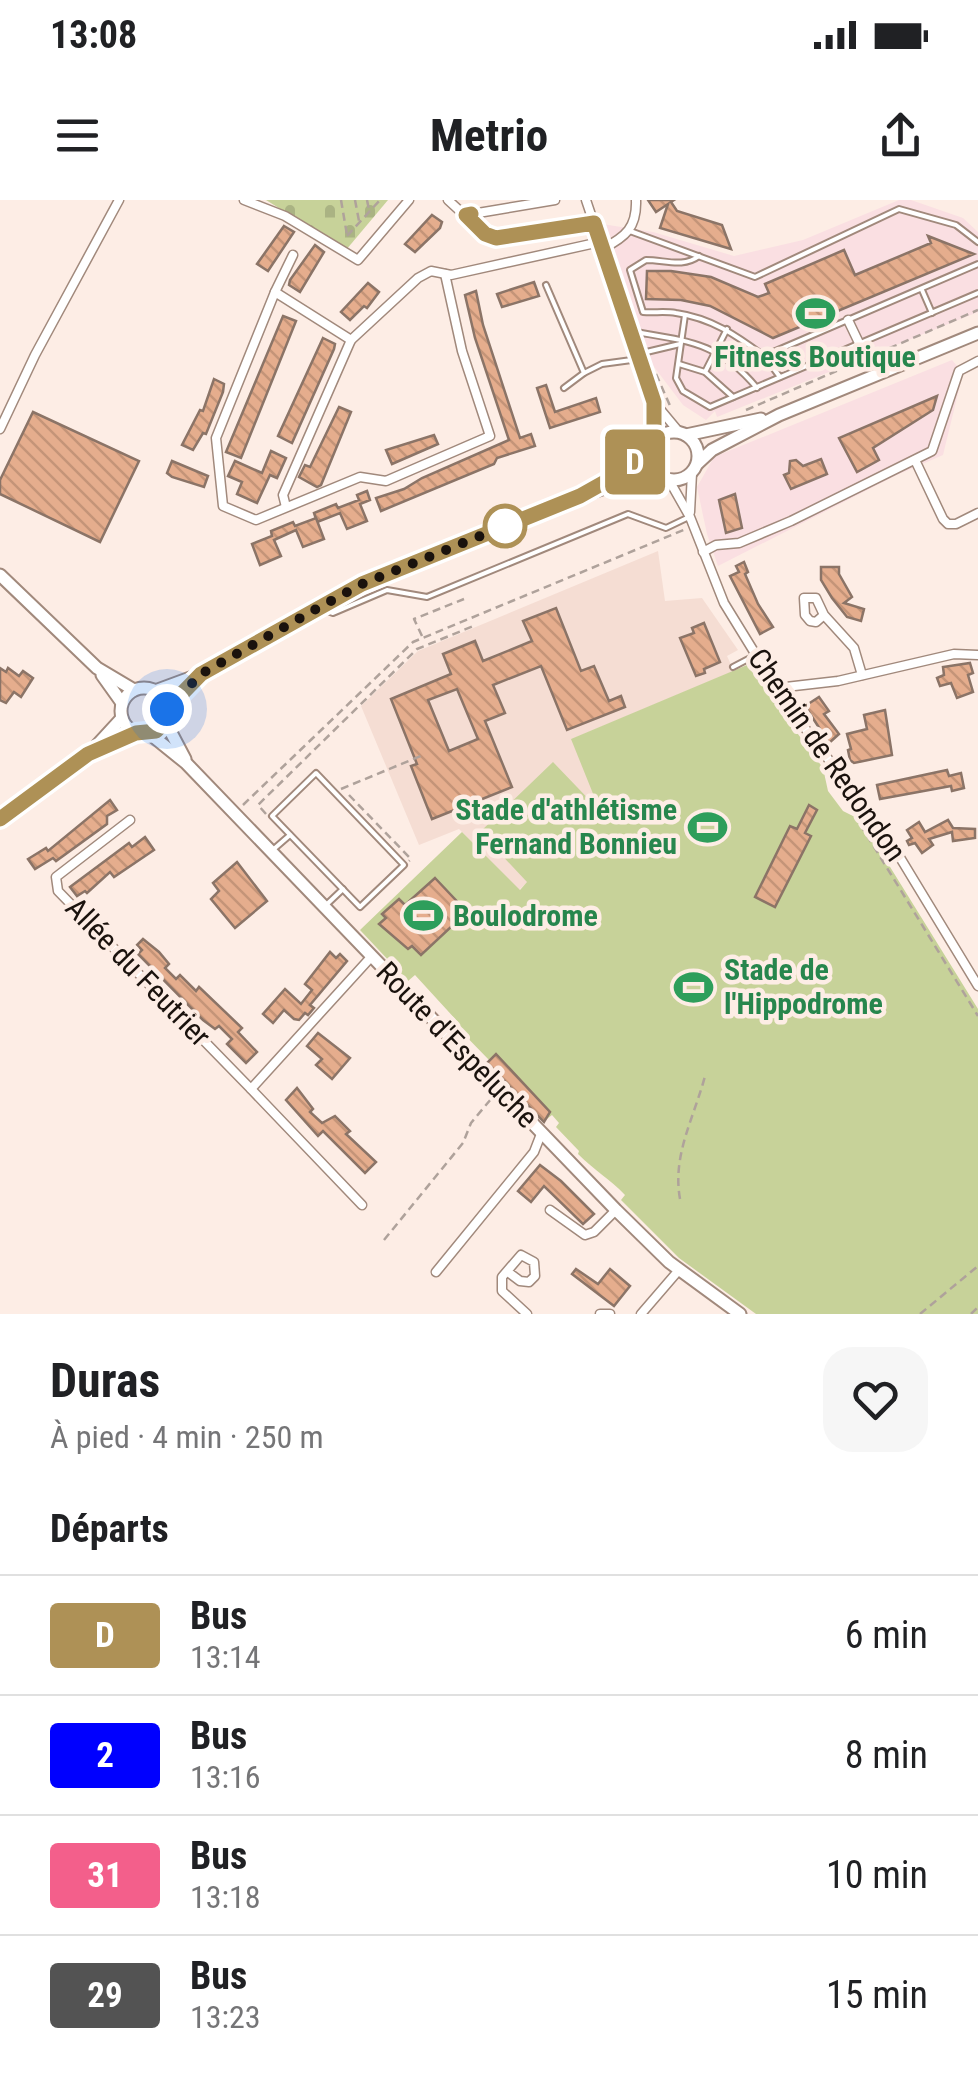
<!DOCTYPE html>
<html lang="fr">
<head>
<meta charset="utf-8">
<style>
  body { margin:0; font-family:"Roboto Condensed",sans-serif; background:#f6f6f6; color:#202124; height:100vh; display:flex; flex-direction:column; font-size:38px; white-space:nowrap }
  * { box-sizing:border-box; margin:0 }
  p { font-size:32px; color:#757577 }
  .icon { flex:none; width:55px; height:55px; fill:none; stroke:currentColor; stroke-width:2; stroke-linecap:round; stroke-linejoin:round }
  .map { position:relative; height:1114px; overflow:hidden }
  .details { display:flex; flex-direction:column; background:#fff; flex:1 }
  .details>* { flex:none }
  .badge { padding:0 20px; border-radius:8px; font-size:35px; line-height:65px }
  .you { position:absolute; width:50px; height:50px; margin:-25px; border:8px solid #fff; border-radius:50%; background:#1a73e8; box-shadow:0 0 0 15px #1a73e833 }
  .map>.badge { position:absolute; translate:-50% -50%; box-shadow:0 0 0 5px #fff }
  h2 { padding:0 50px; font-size:38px; line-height:90px }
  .round { display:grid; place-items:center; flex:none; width:105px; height:105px; border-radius:30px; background:#f6f6f6 }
  .summary { display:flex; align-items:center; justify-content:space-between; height:170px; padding:0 50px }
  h1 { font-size:48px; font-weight:700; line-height:75px }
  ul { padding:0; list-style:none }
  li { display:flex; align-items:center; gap:30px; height:120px; padding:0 50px; border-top:2px solid #e0e0e0 }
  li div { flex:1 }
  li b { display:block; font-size:38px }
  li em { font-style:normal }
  li .badge { min-width:110px; font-weight:700; text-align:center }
  .status { display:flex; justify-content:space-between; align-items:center; height:70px; padding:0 50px; background:#fff; direction:ltr }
  .status svg { height:28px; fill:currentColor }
  header { display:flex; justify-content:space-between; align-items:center; height:130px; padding:0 50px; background:#fff; font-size:45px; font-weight:700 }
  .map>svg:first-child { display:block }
  .commercial { fill:#fadfe2 }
  .education { fill:#f5ddd3 }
  .cemetery { fill:url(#cemetery-stones) }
  .garden { fill:#c7d299 }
  .building { fill:url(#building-back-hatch); stroke:#8b7467; stroke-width:2.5; fill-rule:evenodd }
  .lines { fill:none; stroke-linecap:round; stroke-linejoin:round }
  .lane-casing { stroke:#a1897c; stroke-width:8 }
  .street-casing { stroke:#a1897c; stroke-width:11 }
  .secondary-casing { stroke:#a1897c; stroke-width:15 }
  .path { stroke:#afa29b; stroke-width:2.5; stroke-dasharray:8 5; stroke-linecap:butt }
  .lane { stroke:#fff; stroke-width:4 }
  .street { stroke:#fff; stroke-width:8 }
  .secondary { stroke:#fff; stroke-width:11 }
  .line-casing { stroke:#fff; stroke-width:22 }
  .line { stroke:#ae9156; stroke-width:15 }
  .walk { stroke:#1a120d; stroke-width:10; stroke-dasharray:0 18 }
  .stop-dot { fill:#fff; stroke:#ae9156; stroke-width:5 }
  .labels { text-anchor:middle; stroke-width:9; stroke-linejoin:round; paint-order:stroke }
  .leisure-label { font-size:30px; font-weight:bold; fill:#27864d; stroke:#fdede5; text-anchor:start }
  .street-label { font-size:30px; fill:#1a120d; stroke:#fdede5 }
</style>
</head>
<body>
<div class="status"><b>13:08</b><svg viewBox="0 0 49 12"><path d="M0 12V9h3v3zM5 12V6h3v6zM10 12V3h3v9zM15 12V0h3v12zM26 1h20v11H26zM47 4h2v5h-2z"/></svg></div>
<header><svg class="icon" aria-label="menu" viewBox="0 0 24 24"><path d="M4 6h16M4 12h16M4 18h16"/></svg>Metrio<svg class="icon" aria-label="share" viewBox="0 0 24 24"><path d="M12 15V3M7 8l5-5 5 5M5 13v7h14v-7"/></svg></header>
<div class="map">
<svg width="978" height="1114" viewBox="0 0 978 1114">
  <defs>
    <pattern id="cemetery-stones" width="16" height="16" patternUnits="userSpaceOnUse" patternTransform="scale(2.5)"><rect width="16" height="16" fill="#c7d299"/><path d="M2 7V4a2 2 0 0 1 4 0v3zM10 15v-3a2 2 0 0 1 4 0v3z" fill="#aab383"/></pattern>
    <pattern id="building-back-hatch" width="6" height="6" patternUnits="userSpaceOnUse" patternTransform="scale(2.5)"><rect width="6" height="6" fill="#e5ad8d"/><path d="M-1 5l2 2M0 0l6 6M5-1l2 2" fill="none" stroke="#c49478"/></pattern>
  </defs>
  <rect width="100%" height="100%" fill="#fdede5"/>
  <g class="commercial">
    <path d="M899,0H911L963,18L978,32V112L717,217L715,211L706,220L683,205L645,155L602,24L653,32L734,56L803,40Z"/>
    <path d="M952,160L963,173L943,255L897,275L718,366L707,334L697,287L714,257Z"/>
  </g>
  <path class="education" d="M658,351L665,401L702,398L738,450L727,456L734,471L572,539L601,612L519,690L459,629L419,645L361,506L418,451Z"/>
  <path class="cemetery" d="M266,0H388L346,50Z"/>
  <path class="garden" d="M747,465L823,568L828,591L843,611L861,620L978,809V1114H756L679,1058L621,1000L625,995C610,979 595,971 578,954L579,951L556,927L559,923L552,915L543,922L487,863L489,860L455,825L458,822L415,775L408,781L360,730L462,632L520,690L527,682L480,632L553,562L600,611L571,539Z"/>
  <g class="building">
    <path d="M648,0H674L671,2L677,11L722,25L731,49L660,28L668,4L656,12Z"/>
    <path d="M432,15L442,22L440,28L415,52L405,44Z"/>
    <path d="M284,26L294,32L268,71L257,64Z"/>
    <path d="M928,36L974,54L773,138L710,106L681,100L646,99L647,71H671L711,77L758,97L769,93L765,84L844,50L855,75L931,43Z"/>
    <path d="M315,45L324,52L300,92L289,85L290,80Z"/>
    <path d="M534,82L539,96L502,107L497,94Z"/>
    <path d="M368,83L379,92L367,108L364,106L350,120L341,112Z"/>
    <path d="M476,91L483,125L520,238L531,234L535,246L497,258L494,264L381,311L376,298L404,289L422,278L509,240L475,138L465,95Z"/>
    <path d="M283,116L296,121L241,258L226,252Z"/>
    <path d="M323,138L335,144L334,149L292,243L278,236Z"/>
    <path d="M214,179L224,184L223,192L206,234L203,233L193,250L182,245L200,210L203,211Z"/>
    <path d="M546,185L555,212L596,198L600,212L550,228L537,188Z"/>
    <path d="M937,196L933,210L873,248L879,260L857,272L839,238Z"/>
    <path d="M339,207L351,212L321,285L317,287L299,277L305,265L310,267Z"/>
    <path d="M33,212L139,261L100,342L0,294V280Z"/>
    <path d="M434,235L438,244L392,264L386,250Z"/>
    <path d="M271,251L286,258L277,278L270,275L257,303L237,294L242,282L228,276L235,261L262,273Z"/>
    <path d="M821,259L827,274L791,289L784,275L789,273L790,261L796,260L803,266Z"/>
    <path d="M172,261L208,276L204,287L172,277L167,273Z"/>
    <path d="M367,291L370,300L360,304L367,321L347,329L340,313L317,322L314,313L336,304L338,308L359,300L357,295Z"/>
    <path d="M735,294L742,328L726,333L719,300Z"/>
    <path d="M316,318L324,339L303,347L296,330L274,340L281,356L260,365L252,344L272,336L271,331L293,322L295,326Z"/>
    <path d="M744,362L748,372L745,374L758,404L773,427L760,434L730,376L739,372L736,366Z"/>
    <path d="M821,367H839V374L852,397L844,403L864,409L861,421L847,417L832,398L821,380Z"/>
    <path d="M556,408L581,471L594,466L609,501L621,496L625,507L567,530L541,466L493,485L505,513L485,521L512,587L432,619L411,566L417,564L391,499L451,474L443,454L475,441L483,461L532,441L523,421ZM457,489L478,539L449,551L428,500Z"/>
    <path d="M704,423L720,462L704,469L705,473L696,476L680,438L694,433L692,428Z"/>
    <path d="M970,463L973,473L968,475L973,492L957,498L951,483L940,486L937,478L944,475L943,467Z"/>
    <path d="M0,468L6,472L8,468L19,476L23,471L33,478L21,497L14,492L6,503L0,500Z"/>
    <path d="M819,497L829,511L824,514L839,534L829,543L805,506Z"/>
    <path d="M885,510L892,555L854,563L850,560L848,550L851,549L847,534L867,529L864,515Z"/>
    <path d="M947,570L949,576L961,573L964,588L952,591L951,586L880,599L877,585Z"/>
    <path d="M110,600L117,610L107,616V624L56,661L53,658L35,669L28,659L46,648L48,651Z"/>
    <path d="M809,605L817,610L805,633L811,636L775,707L755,697L790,626L797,629Z"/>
    <path d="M948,620L953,628L975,629V638L953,641L952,632L929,639L933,645L922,653L915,643L909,645L907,641L912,638L907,630L919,622L925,632Z"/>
    <path d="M145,637L154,650L114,677L110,672L87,693L85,691L77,696L70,687L129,643L132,647Z"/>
    <path d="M237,662L267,701L235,728L211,699L219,691L213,683Z"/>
    <path d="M435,678L467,712L421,755L412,746L408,749L379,724L386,718L382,714L399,699L405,705Z"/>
    <path d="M143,739L159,752L169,764L165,768L176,779L180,775L196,791L199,787L242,828L238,832L257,852L246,863L227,844L232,839L219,826L215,829L203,820L138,754L142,750L137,745Z"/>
    <path d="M330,752L336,758L340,754L347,761L310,805L314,808L308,815L305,813L299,820L294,819L284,810L273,823L263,814L285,789L301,804L312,790L305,784Z"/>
    <path d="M318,833L350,858L332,879L316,865L322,859L307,846Z"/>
    <path d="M496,854L550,912L544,922L487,863Z"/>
    <path d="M297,888L313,909L310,912L322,923L335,916L350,931L346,934L376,962L365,973L323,931L318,936L286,900Z"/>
    <path d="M540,965L561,981L594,1014L583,1024L544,986L531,1002L518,991Z"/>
    <path d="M576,1069L598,1084L610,1069L630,1086L614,1106L572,1074Z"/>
  </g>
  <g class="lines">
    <defs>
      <g id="lane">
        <path d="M630,31L755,77L899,9L956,25L978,42"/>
        <path d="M699,56C683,68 665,60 646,60L630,70L643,112C654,113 665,111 676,113C711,118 736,135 764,156L978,64"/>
        <path d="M546,85L584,173L602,164L639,159"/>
        <path d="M922,90L932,113"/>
        <path d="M685,115L676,178L683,191L710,207L978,93"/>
        <path d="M630,131C686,141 718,141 757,188"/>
        <path d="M638,154L680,144"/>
        <path d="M765,157L780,177"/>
        <path d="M679,164L705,172L733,197"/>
        <path d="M705,172L727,129"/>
        <path d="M564,188L584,173"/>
        <path d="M322,409L333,413L387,390L427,397L628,314L666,328L689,317"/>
        <path d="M733,467L756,455"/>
        <path d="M316,573L404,665L360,707L272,616Z"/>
        <path d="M275,648L290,635"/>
        <path d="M325,706L343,689"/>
      </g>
      <g id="street">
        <path d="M244,0L285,16L358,60L409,0"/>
        <path d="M448,0L485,34L496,38L593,23"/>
        <path d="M586,0L654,202L679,232"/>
        <path d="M466,15L555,0"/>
        <path d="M602,49C626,37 637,27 636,0"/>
        <path d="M275,92L293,55"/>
        <path d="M848,120L859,143"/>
        <path d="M351,140L275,92L216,238L223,306L256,320L360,277L386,281L490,236L462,151L445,74"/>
        <path d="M0,229L35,155L119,0"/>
        <path d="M654,242V202"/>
        <path d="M915,260L943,319L948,324H956L978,313"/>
        <path d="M669,280L690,317L724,403L756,455L807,531L890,641L978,786"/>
        <path d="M286,307L283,295L351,140L418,78L431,71L451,75L600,42"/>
        <path d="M690,312L692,273"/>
        <path d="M703,352L716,345L739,343L791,321L932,251L959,171L978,161"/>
        <path d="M824,415L816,422L810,421L805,415L804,398H816L824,415L854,448L862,475"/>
        <path d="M777,488L838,481L954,454L978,455"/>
        <path d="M130,620L56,677L58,691L251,889"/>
        <path d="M362,1005L251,889L372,756"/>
        <path d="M550,1010L585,1035L594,1032L616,1010"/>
        <path d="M436,1072L534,952L541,934"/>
        <path d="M508,1072L520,1081L529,1082L535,1076L534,1062L521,1055L502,1077V1091L527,1114"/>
        <path d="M600,1114H610"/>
        <path d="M641,1114L679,1070"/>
      </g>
      <g id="secondary">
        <circle cx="674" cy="256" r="24"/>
        <path d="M686,235L761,219"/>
        <path d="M698,263L712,250L779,215L978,133"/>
        <path d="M601,284L628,269L650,249"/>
        <path d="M0,375L97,468L134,490"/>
        <path d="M102,475L122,503"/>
        <circle cx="144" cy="511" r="23"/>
        <path d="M155,491L201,474L362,385L580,296L626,281L662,277"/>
        <path d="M167,509L198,477"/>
        <path d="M165,521L185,559"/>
        <path d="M150,534L186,563L616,1010L669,1062L740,1114"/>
        <path d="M96,551L136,533"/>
        <path d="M0,619L88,555L122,518"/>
      </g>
    </defs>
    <use href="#lane" class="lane-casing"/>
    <use href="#street" class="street-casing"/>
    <use href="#secondary" class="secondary-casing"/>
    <g class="path">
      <path d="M341,0L347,35"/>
      <path d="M355,0L359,21"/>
      <path d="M367,0L369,10"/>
      <path d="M347,36L380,0"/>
      <path d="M656,174L671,208"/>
      <path d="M746,210L978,110"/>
      <path d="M422,436L414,419L464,399"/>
      <path d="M341,589L423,555"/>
      <path d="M349,595L411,659L409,661"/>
      <path d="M243,605L413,442L686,329"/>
      <path d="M266,614L258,605L417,449L476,425"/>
      <path d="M860,624L978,816"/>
      <path d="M680,999C672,955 694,918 705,876"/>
      <path d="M384,1040L463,943L471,923L491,899"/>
      <path d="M920,1114L978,1066"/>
      <path d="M971,1114L978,1107"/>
    </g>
    <use href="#lane" class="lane"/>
    <use href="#street" class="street"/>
    <use href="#secondary" class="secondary"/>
  </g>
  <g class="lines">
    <defs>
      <path id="line" d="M0,619L88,554L136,533L156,531L166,521L167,509L201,474L362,384L580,296L628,269L650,249L654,242V202L594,23L496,38L485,34L466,15L471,14"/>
    </defs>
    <use href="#line" class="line-casing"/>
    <use href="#line" class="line"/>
    <path class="walk" d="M167,509L201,474L318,408L362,384L505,326"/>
  </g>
  <defs>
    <symbol id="stadium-bare" viewBox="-9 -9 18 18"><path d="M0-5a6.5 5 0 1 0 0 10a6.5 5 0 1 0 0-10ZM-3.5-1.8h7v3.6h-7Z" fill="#2e9e5b" stroke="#fdede5" stroke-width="2.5" paint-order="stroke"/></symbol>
  </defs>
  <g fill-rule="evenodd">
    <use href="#stadium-bare" x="788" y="86" width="55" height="55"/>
    <use href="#stadium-bare" x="680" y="600" width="55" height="55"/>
    <use href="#stadium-bare" x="396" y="688" width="55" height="55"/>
    <use href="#stadium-bare" x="666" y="760" width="55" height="55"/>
  </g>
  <circle class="stop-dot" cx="505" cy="326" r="20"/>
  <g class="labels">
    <g class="leisure-label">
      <text x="815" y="167" text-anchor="middle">Fitness Boutique</text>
      <text x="677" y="620" text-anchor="end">Stade d'athlétisme<tspan x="677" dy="34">Fernand Bonnieu</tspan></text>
      <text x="453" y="726">Boulodrome</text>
      <text x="724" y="780">Stade de<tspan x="724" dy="34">l'Hippodrome</tspan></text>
    </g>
    <g class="street-label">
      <text transform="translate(827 555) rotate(55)" y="10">Chemin de Redondon</text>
      <text transform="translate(138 772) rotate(46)" y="10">Allée du Feutrier</text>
      <text transform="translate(457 845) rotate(46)" y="10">Route d'Espeluche</text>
    </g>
  </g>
</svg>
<div class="you" style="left:167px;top:509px"></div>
<b class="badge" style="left:635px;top:262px;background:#ae9156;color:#fff">D</b>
</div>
<section class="details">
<div class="summary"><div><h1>Duras</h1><p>À pied · 4 min · 250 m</p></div><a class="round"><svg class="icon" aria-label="heart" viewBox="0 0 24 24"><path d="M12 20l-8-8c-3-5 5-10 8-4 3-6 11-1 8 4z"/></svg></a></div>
<h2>Départs</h2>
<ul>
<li><span class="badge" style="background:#ae9156;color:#fff">D</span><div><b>Bus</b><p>13:14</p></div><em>6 min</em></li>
<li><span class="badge" style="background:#00f;color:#fff">2</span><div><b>Bus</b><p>13:16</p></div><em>8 min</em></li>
<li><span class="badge" style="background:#f35f8b;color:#fff">31</span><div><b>Bus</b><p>13:18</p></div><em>10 min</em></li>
<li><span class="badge" style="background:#535353;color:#fff">29</span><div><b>Bus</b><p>13:23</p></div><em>15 min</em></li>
</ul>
</section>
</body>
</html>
